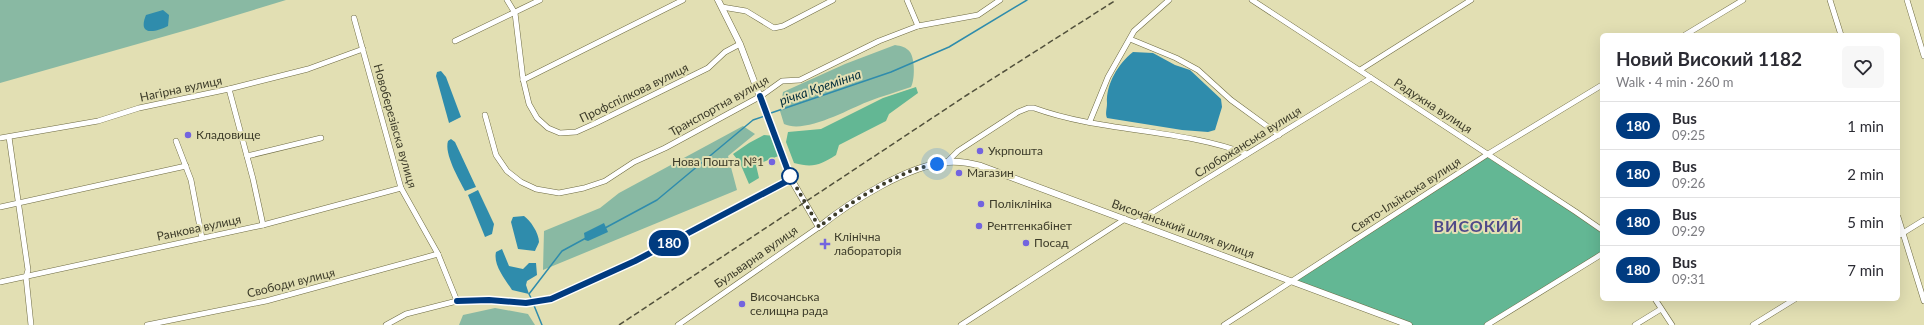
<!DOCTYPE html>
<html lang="en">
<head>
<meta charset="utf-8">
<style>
  body { margin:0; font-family:Lato,sans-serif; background:#f7f7f7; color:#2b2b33; height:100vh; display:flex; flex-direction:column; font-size:15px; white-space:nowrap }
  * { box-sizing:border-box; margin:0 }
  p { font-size:13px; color:#7c7c81 }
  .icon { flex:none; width:22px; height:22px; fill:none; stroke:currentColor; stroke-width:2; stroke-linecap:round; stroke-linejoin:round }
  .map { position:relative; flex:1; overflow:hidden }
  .drawer { position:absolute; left:1600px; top:33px; width:300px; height:268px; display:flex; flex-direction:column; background:#fff; border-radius:6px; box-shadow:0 4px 16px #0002 }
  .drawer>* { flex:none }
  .badge { padding:0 8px; border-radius:13px; font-size:14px; line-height:26px }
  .you { position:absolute; width:20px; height:20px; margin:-10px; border:3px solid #fff; border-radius:50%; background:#1a73e8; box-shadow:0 0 0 6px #1a73e833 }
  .map>.badge { position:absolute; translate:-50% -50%; box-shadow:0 0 0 2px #fff }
  .round { display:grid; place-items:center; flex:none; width:42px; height:42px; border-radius:6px; background:#f7f7f7 }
  .head { display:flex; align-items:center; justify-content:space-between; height:68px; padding:0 16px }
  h1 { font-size:19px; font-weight:700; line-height:30px }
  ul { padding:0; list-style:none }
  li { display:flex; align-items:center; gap:12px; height:48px; padding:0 16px; border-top:1px solid #e1e1e2 }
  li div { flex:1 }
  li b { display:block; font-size:15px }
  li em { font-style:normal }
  li .badge { min-width:44px; font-weight:700; text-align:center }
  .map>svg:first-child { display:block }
  .green { fill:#89b9a3 }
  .forest { fill:#63b794 }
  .water { fill:#2f8cac }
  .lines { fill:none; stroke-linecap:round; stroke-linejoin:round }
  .stream { stroke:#2f8cac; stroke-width:1.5 }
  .minor-casing { stroke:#6d6a42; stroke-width:6 }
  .tertiary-casing { stroke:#6d6a42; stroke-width:7 }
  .minor { stroke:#fff; stroke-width:5 }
  .tertiary { stroke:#fff; stroke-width:6 }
  .rail { stroke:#52513c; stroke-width:1.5; stroke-dasharray:6 3; stroke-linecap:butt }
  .line-casing { stroke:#fff; stroke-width:9 }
  .line { stroke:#003b80; stroke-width:6 }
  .walk { stroke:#3d3c2a; stroke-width:4; stroke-dasharray:0 7.2 }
  .poi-dot { fill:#7364df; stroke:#e2dfb3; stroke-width:1.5 }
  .stop-dot { fill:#fff; stroke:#003b80; stroke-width:2 }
  .labels { text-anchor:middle; stroke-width:4; stroke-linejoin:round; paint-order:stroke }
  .street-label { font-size:12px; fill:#3d3c2a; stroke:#e2dfb3 }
  .poi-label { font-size:12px; fill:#3d3c2a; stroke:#e2dfb3; text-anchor:start }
  .water-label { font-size:13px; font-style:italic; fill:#042f3d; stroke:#e2dfb3 }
  .district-label { font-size:16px; font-weight:bold; letter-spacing:1px; fill:#4f4a89; stroke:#e2dfb3 }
</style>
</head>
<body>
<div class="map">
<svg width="1924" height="325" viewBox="0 0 1924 325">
  <rect width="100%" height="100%" fill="#e2dfb3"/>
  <g class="green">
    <path d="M0,0H286L194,28L0,83Z"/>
    <path d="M895,45C901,46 906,47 910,52C915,59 915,80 911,87C897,92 882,96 867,102C847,110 805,134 784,124L780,111L783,92L845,64Z"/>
    <path d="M743,126L755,134L728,156L737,190L543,270L544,231L600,208L619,193Z"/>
    <path d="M495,308L528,314L535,325H459L463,315Z"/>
  </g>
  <g class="forest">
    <path d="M916,87L918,93L889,114L886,121L839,145L836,155C820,165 813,168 794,163L786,142L788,132L821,129L883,98Z"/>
    <path d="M764,135L775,136L781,155L756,165L759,178L749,184L740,163L733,154L749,143Z"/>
    <path d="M1488,154L1602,230V254L1487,325H1409L1292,282Z"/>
  </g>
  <g class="water">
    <path d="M163,10L169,15L168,26C156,32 137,37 146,15Z"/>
    <path d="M1133,52L1153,53L1175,65L1190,70L1221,99L1222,107L1215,130L1208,132L1182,130L1107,118C1105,113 1107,109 1107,103C1106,84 1118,64 1133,52Z"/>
    <path d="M441,71L446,77L461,117L449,123L436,76L437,72Z"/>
    <path d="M451,139L455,142L476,187L465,191C459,179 444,154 448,141Z"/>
    <path d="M478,190L494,224L492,234L485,237L468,195Z"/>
    <path d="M524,216C530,220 539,233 539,242C538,245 536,248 535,251L518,249L511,222L513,217Z"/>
    <path d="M604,223L608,232L588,241L585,240L584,233Z"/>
    <path d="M502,249L509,266L523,269L529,263H536L537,275L527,281L526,285L529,294L512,290C505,279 493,265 496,252Z"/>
  </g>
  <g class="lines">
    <g class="stream">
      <path d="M768,114L891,72L949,47L1027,0"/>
      <path d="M605,228L657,200L753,120L765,116"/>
      <path d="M532,300L529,294L562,251L586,238"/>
      <path d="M533,303L542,325"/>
    </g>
    <defs>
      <g id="minor">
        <path d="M507,0L515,13L523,79L529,104L537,118L548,128L560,133L576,132L596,123L708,68L725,52L740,44"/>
        <path d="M907,0L918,26"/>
        <path d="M1252,0L1576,212L1602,230"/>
        <path d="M1830,0L1841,35"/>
        <path d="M1907,0L1924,56"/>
        <path d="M722,7L746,11L774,28L783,26L833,0"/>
        <path d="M354,18L401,188L438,254L457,301"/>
        <path d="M1685,35L1743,0"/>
        <path d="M1130,39L1176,58L1198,70L1231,100L1279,135"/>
        <path d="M455,41L540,0"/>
        <path d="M1360,70L1471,0"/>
        <path d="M523,80L683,0"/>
        <path d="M229,89L253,179L263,225"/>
        <path d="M485,115L496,155L507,171L521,182L536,189L559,193L584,188L605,181L634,162L665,148L761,96L782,81L800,80L879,41L918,26L978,15L1000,0"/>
        <path d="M1090,121L1108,77L1134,31L1169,0"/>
        <path d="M9,137L28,270L26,277L31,325"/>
        <path d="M0,138L98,121L139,108L229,89L308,69L363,49"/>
        <path d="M176,141L191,180L202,238"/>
        <path d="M247,156L321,138"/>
        <path d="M947,162L958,151L1018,112L1028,108H1034C1103,133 1179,128 1247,154"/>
        <path d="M0,207L186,166"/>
        <path d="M1898,217L1924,301"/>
        <path d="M1135,223L1371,78"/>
        <path d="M1898,236L1924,220"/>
        <path d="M0,282L263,225L401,188"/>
        <path d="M1655,299L1672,325"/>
        <path d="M147,325L266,301L438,254"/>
        <path d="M386,325L406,314L457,301L489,300L526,303L551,299L635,261L791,179"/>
        <path d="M678,325L819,227"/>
        <path d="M961,325L1125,219"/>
        <path d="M1224,325L1488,154L1602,85"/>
        <path d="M1487,325L1602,254"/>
        <path d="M1635,325L1661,309"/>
        <path d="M1753,325L1795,299"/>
      </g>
      <path id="tertiary" d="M718,0L740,44L791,179L819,227C850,202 908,165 948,162C960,161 970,163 981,166L1409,325"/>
    </defs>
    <use href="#minor" class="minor-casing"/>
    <use href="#tertiary" class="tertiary-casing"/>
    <use href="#minor" class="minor"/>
    <use href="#tertiary" class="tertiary"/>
    <path class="rail" d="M619,325L967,95L1116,0"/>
  </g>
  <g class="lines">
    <defs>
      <path id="line" d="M457,301L489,300L526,303L551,299L635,261L791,179L760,96"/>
    </defs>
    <use href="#line" class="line-casing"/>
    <use href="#line" class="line"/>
    <path class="walk" d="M790,176L819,227C847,204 880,184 913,170C921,167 929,166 937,164"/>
  </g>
  <g class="poi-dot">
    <circle cx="188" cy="135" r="4"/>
    <circle cx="980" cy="151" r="4"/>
    <circle cx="772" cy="162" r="4"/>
    <circle cx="959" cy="173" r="4"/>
    <circle cx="981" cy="204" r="4"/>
    <circle cx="979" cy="226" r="4"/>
    <circle cx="1026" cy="243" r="4"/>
    <path d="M823 238h4v4h4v4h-4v4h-4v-4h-4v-4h4z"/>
    <circle cx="742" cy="304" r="4"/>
  </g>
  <circle class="stop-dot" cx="790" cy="176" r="8"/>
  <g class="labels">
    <g class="street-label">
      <text transform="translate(181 89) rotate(-12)" y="4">Нагірна вулиця</text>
      <text transform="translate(634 93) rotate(-26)" y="4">Профспілкова вулиця</text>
      <text transform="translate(719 106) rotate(-29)" y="4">Транспортна вулиця</text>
      <text transform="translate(1433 106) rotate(33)" y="4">Радужна вулиця</text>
      <text transform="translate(395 126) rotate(74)" y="4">Новоберезівска вулиця</text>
      <text transform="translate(1248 142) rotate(-32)" y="4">Слобожанська вулиця</text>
      <text transform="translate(1406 195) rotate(-33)" y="4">Свято-Ільїнська вулиця</text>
      <text transform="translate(199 228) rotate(-12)" y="4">Ранкова вулиця</text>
      <text transform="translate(1183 229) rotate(20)" y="4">Височанський шлях вулиця</text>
      <text transform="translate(756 257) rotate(-35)" y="4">Бульварна вулиця</text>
      <text transform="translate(291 283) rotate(-14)" y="4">Свободи вулиця</text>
    </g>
    <g class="poi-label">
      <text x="196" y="139">Кладовище</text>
      <text x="988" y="155">Укрпошта</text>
      <text x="764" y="166" text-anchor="end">Нова Пошта №1</text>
      <text x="967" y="177">Магазин</text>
      <text x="989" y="208">Поліклініка</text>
      <text x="987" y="230">Рентгенкабінет</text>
      <text x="834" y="241">Клінічна<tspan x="834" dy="14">лабораторія</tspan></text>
      <text x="1034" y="247">Посад</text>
      <text x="750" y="301">Височанська<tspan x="750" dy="14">селищна рада</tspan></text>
    </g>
    <g class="water-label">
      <text transform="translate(820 87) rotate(-19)" y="5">річка Кремінна</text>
    </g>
    <g class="district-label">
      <text x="1478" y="232">ВИСОКИЙ</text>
    </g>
  </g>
</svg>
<div class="you" style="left:937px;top:164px"></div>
<b class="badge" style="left:669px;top:243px;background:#003b80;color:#fff">180</b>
<section class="drawer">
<div class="head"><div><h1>Новий Високий 1182</h1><p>Walk · 4 min · 260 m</p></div><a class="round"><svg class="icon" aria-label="heart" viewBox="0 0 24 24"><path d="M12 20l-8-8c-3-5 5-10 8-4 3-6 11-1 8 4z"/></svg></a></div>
<ul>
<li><span class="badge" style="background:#003b80;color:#fff">180</span><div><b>Bus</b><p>09:25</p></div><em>1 min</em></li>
<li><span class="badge" style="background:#003b80;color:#fff">180</span><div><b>Bus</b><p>09:26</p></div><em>2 min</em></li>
<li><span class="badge" style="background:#003b80;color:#fff">180</span><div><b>Bus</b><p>09:29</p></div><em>5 min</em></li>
<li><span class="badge" style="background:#003b80;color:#fff">180</span><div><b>Bus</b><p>09:31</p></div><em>7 min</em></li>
</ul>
</section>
</div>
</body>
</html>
